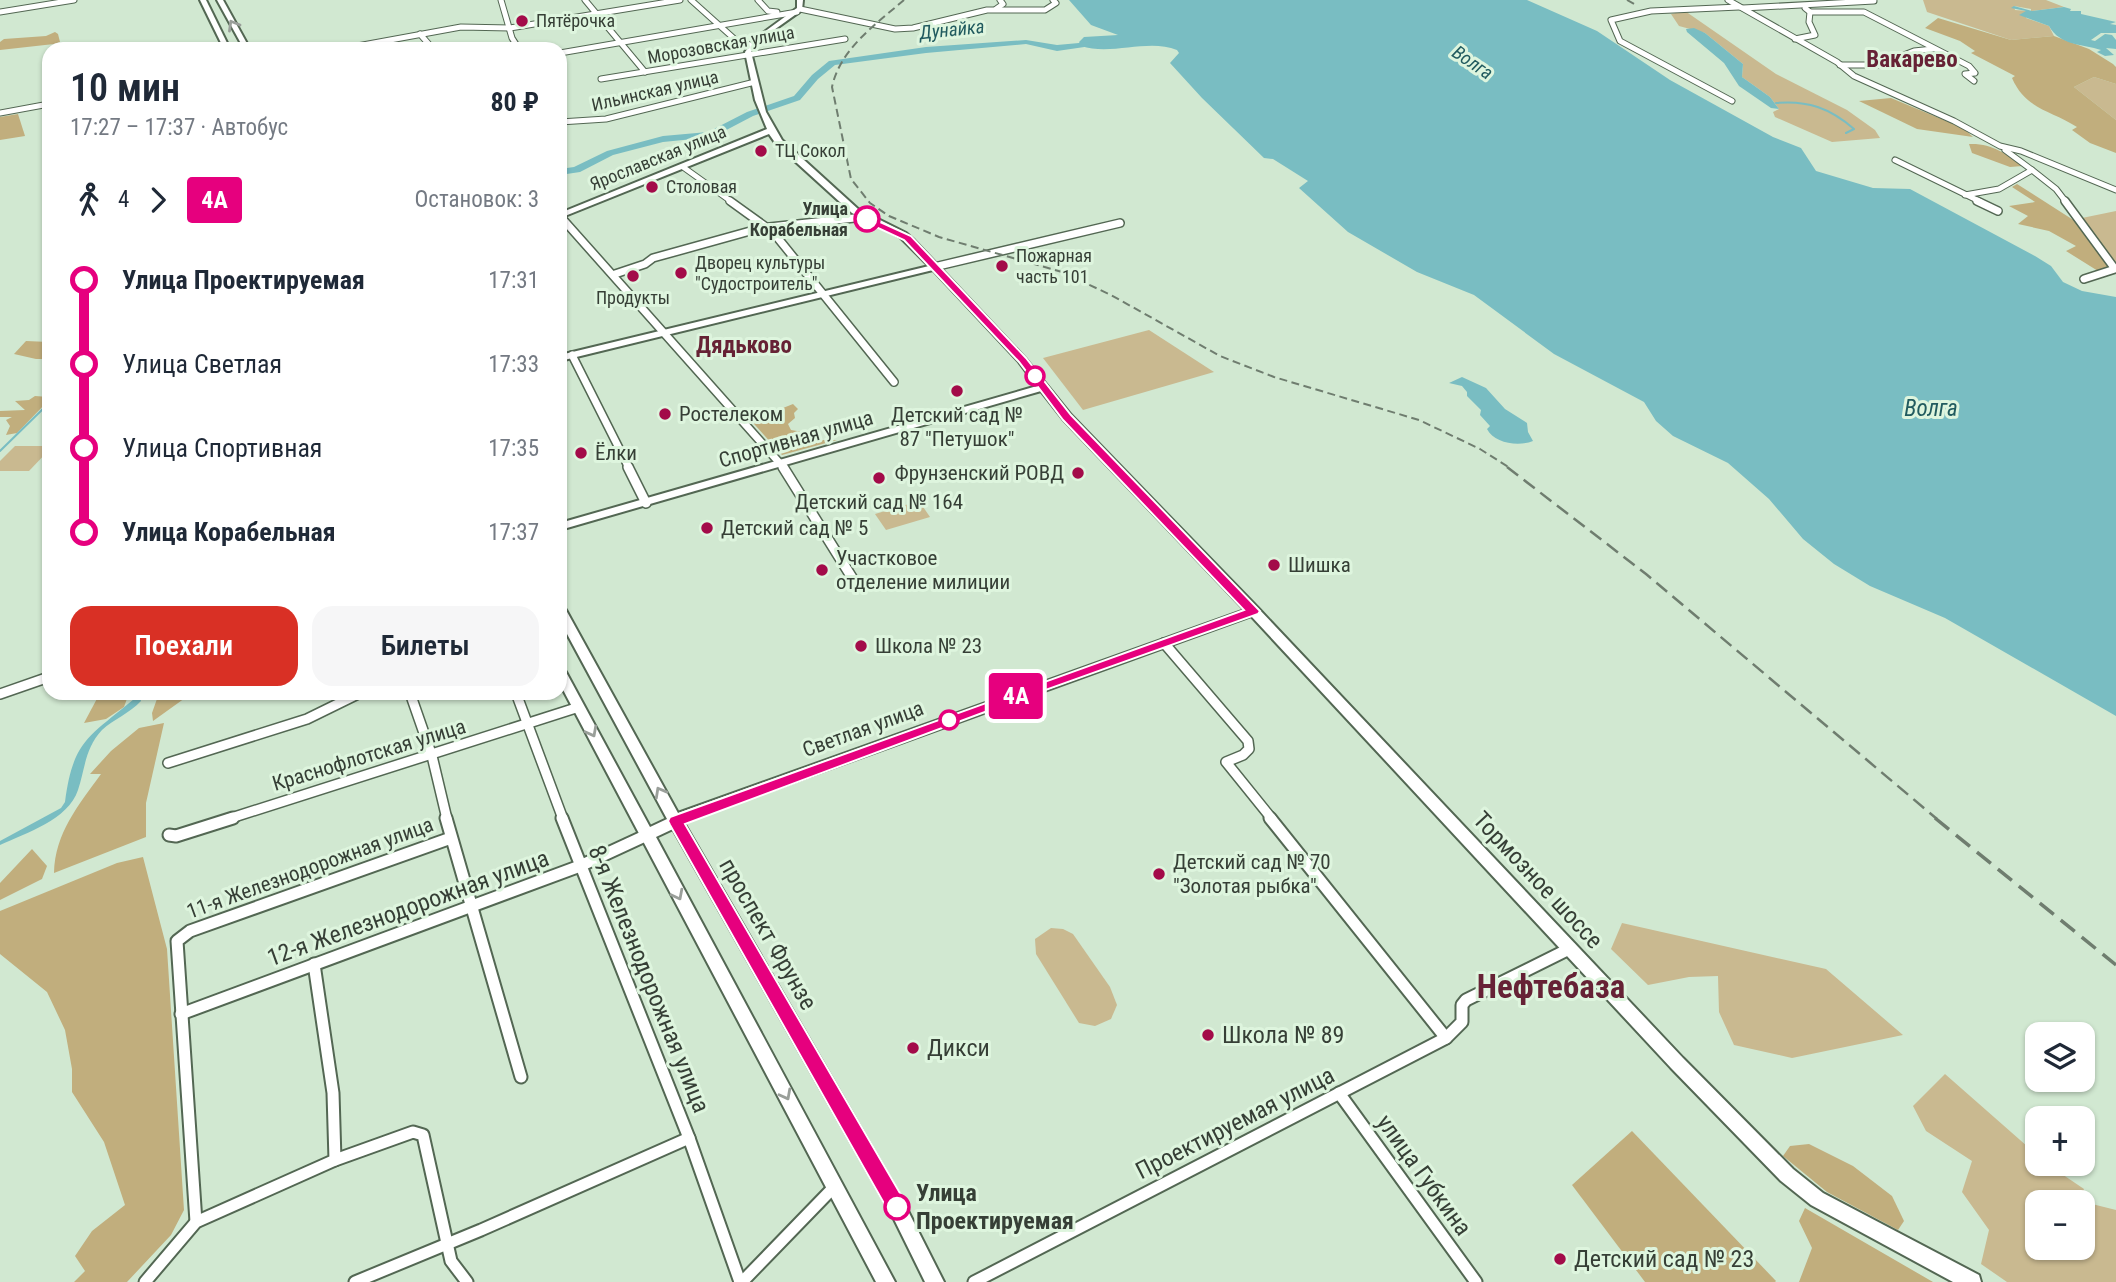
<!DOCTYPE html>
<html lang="ru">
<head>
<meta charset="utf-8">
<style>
  body { margin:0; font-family:"Roboto Condensed",sans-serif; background:#f6f6f7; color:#1f2937; height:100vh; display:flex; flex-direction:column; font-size:26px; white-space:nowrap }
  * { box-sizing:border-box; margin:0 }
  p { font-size:23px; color:#747a83 }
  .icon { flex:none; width:38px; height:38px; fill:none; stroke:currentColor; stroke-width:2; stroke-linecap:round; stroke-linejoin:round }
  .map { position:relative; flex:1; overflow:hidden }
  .side { position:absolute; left:42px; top:42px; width:525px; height:658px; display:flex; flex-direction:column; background:#fff; border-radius:21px; box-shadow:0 2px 5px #0004 }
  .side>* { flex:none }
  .badge { padding:0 14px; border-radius:5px; font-size:24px; line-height:46px }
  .fabs { position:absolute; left:2025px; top:1022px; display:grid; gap:14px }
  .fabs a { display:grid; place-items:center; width:70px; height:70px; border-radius:14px; background:#fff; box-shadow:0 2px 5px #0004; font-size:35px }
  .map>.badge { position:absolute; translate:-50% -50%; box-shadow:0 0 0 4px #fff }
  .legs { display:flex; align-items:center; gap:10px; height:77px; padding:0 28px; font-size:23px }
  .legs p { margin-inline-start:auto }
  .summary { display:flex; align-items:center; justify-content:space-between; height:119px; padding:0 28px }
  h1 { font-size:38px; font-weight:600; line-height:52px }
  .primary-button { display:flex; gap:14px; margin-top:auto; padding:14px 28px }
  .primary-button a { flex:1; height:80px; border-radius:21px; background:#d93025; color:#fff; font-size:28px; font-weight:600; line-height:80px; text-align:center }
  .primary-button a+a { background:#f6f6f7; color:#1f2937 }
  ul { padding:0 28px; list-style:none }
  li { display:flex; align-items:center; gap:24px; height:84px; font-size:26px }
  li i { display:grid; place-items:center; width:10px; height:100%; margin:0 9px; background:currentColor }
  li i::after { content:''; width:18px; height:18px; margin:-9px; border:5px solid; border-radius:50%; background:#fff }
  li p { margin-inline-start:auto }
  li:first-child i { background:linear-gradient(#0000 50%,currentColor 0) }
  li:last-child i { background:linear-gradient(currentColor 50%,#0000 0) }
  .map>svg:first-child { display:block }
  .green { fill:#c9b990; fill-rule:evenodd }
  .forest { fill:#c1ae7d }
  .water { fill:#79bdc2 }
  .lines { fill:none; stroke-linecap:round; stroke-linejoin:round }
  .stream { stroke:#79bdc2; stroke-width:2 }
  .river { fill:#79bdc2; fill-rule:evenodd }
  .street-far3-casing { stroke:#536753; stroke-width:7 }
  .street-far2-casing { stroke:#536753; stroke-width:10 }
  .street-far1-casing { stroke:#536753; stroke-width:12 }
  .street-casing { stroke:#536753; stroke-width:15 }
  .secondary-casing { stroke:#536753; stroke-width:4 }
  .street-far3 { stroke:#fff; stroke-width:5 }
  .street-far2 { stroke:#fff; stroke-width:7 }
  .street-far1 { stroke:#fff; stroke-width:9 }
  .street { stroke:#fff; stroke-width:11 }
  .secondary { fill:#fff; fill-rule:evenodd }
  .rail-far2 { stroke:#6f7d6f; stroke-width:2; stroke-dasharray:8 4.5; stroke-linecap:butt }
  .rail-far1 { stroke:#6f7d6f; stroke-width:2.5; stroke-dasharray:14 7; stroke-linecap:butt }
  .rail { stroke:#6f7d6f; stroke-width:3.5; stroke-dasharray:18 9; stroke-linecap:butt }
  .oneway { stroke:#9a9f9a }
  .line-1 { fill:#e6007e; stroke:#fff; stroke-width:2 }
  .poi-dot { fill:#a30b49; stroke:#def5de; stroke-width:2.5 }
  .stop-1-dot { fill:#fff; stroke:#e6007e; stroke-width:3.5 }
  .labels { text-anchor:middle; stroke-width:6; stroke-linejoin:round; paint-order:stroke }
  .far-poi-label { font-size:18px; fill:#363f36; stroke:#def5de; text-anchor:start }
  .far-street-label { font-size:18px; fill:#363f36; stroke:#def5de }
  .far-stop-label { font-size:18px; font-weight:bold; fill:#363f36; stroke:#def5de; text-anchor:end }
  .far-water-label { font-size:19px; font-style:italic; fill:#215b5f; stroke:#def5de }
  .poi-label { font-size:21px; fill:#363f36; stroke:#def5de; text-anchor:start }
  .street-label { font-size:21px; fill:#363f36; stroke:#def5de }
  .far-district-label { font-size:23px; font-weight:bold; fill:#662235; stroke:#def5de }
  .water-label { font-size:23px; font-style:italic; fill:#215b5f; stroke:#def5de }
  .near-street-label { font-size:24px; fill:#363f36; stroke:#def5de }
  .near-poi-label { font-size:24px; fill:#363f36; stroke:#def5de; text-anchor:start }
  .near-stop-label { font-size:24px; font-weight:bold; fill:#363f36; stroke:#def5de; text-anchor:start }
  .near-district-label { font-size:33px; font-weight:bold; fill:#662235; stroke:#def5de }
</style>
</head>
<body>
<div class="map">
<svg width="2116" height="1282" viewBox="0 0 2116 1282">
  <rect width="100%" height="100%" fill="#d1e8d1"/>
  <g class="green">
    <path d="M1923,0H2046L2064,7L2031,11V9L2014,6L2015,10L2028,11L2026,18L2049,26L2054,36L2011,40L1927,12Z"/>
    <path d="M1685,11L1776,74L1847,110L1875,130L1880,138L1832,142L1775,117L1773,112L1779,109L1770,97L1742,77L1743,64L1705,33L1679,26L1671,14Z"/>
    <path d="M2094,77L2116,84V120L2074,87Z"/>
    <path d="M2116,211V268L2082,218Z"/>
    <path d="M1149,330L1214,372L1083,410L1043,358Z"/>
    <path d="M15,446H49V450L29,471H0V461Z"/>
    <path d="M919,501L930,517L886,530L875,514Z"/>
    <path d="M1622,923L1826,969L1903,1035L1792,1058L1734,1045L1719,1012L1718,976L1689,977L1648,985L1611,949Z"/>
    <path d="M1051,928L1063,929L1073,934L1110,987L1117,1005L1111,1019L1095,1026L1079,1023L1036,954L1035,939Z"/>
    <path d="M1945,1074L2037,1155V1164H2047L2084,1189L2080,1201L2116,1210V1282H2007L1981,1264L1989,1230L1962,1192L1972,1161L1926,1131L1913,1106ZM2037,1202H2082V1248H2037Z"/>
  </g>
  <g class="forest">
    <path d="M1938,18L2011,40L2054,36L2089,49L2113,64L2116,67V84L2094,77L2074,87L2116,120V153L2090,143L2072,130L2077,127C2051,110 2026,110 2012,78L2015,76L1971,53L1975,51L1960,41L1925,28Z"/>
    <path d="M55,32L58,34L60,42L54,44L0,50V42L4,39L46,36Z"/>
    <path d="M1891,98L1963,128L1973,137L1917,129L1859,101Z"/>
    <path d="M18,114L25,136L0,140V117Z"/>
    <path d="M1969,144C1992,143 2006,154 2023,166L2010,167L1972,153Z"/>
    <path d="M2017,184L2078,223L2111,268L2098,271L2066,251L2076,246L2049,231L2018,224L2028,216L2009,206L2035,202L2012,187Z"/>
    <path d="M26,341L49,342V359H36L14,354Z"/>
    <path d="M35,396L49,397V400L17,433L6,435L10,426L6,420L12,417H0V411L25,410L15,401L29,400Z"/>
    <path d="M793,404L798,409L794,413L795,418L788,424L791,430L803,432L807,436L805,440H837L782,455L746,415V411L778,410Z"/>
    <path d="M100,693H129L124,707L106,719L84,723Z"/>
    <path d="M156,693H192L153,721L152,713L158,696Z"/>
    <path d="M164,723L146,803V837L54,873C55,833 78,806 101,774H90L111,751L139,728Z"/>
    <path d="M32,849L47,866L42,879L0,900V883Z"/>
    <path d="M143,857L167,949L184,1210L171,1235L127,1282H74L85,1271L75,1256L92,1231L125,1205L104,1142L72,1092V1069L65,1030L47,992L0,954V911L117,863Z"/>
    <path d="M1632,1131L1776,1281L1775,1282H1645L1572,1185Z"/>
    <path d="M1809,1144L1853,1166L1892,1196L1904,1221L1898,1230L1827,1192L1783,1156L1790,1146Z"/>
    <path d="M1805,1208L1933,1282H1799L1812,1248L1799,1221Z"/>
  </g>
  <g class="water">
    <path d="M1069,0H1527L1597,31L1670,80L1773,137L1801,148L1816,171L1873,188L1910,189L2035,256L2051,266L2063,282L2082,291L2116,297V716L1945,618L1870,586L1834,564L1803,539L1769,499L1728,463L1673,436L1656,421L1644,402L1554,354L1474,295L1417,272L1348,232L1299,188L1308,181L1273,159L1264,158L1202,98L1170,63L1179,53L1177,50C1148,38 1112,56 1081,46L1079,42L1084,37L1118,35L1091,25Z"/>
    <path d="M2014,6L2032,11L2064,7L2071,9L2070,11H2081V14L2116,22L2110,24L2116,25V33H2101L2091,40L2095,41L2105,34L2112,35L2116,40V49L2106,48L2114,55L2105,56L2097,52L2101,50C2083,44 2060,46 2049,26L2019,15L2026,11L2011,8Z"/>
    <path d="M1694,28L1705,33L1743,64L1742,77L1770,97L1779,109L1771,108L1739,86L1724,63L1687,32L1686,29Z"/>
    <path d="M1462,377L1486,388L1505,409L1527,423L1528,432L1533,441C1518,447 1494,443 1487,429L1490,426L1480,415L1481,410L1467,396V392L1462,386L1449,383Z"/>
    <path d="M133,693H147L140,697L141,701C130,713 114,719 102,730C85,748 85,769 78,790C68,820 26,833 0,845V841L61,808L65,802C73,740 89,737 134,699Z"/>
  </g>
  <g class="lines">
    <g class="stream">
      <path d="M1776,103C1807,100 1830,108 1854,129L1846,133"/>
      <path d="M0,451L49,403"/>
    </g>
    <path class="river" d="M1026,40L1057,45L1101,41L1105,44L1057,51L1026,44L926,53L835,65L818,79L800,100L753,116L713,137L663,142L613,155L580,172L560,175V169L574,167L607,151L663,136L708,132L747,112L794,96L812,75L829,61L926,47Z"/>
    <defs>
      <g id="street-far3">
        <path d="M501,0L512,38L519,49"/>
        <path d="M585,0L645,72"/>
        <path d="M691,0L739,43L751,45"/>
        <path d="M758,0L768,11L777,12"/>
        <path d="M1728,0L1837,62L1854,76L1954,121L2000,146L2021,151L2116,190"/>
        <path d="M1743,8L1874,1"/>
        <path d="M800,9L895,29L913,28L987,10H1045L1056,3L1053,0"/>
        <path d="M996,9L1003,4L1000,0"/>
        <path d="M0,12L74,0"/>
        <path d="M1810,12H1864L1969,66L1975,73L1965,74L1974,81"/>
        <path d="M420,34L433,49"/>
        <path d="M1795,39L1815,35L1809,22L1810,12L1805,8"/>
        <path d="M341,49L461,27L510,28L680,0"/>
        <path d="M560,53L797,12"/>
        <path d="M1840,65H1878L1914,51L1933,49"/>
        <path d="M601,79L845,39"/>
        <path d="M1732,101L1620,41L1611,20L1651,11L1739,7"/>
        <path d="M0,113L49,104"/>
        <path d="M560,122L606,119L755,82"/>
        <path d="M1895,160L1981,202"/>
        <path d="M683,167L732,202"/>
        <path d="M2032,170L2056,189L2066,202"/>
        <path d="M1965,195L1999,189L2032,170L2005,150"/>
      </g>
      <g id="street-far2">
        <path d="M730,201L773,232L894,382"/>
        <path d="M1977,201L1998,211"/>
        <path d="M2065,201L2115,269L2084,279"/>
        <path d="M560,216L784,468"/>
        <path d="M934,267L1120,223"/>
        <path d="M615,274L645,264L653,258L761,228L864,217"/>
        <path d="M572,355L629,468"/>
      </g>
      <g id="street-far1">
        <path d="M628,467L646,503"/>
        <path d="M783,467L856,584"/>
        <path d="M1164,643L1248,741L1249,749L1243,755L1226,762L1272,819"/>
        <path d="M410,693L432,756L447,819"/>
        <path d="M516,693L563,819"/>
        <path d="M0,694L49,677"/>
        <path d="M168,763L307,719L360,693"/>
        <path d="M228,819L579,707"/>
      </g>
      <g id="street">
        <path d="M446,818L521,1077"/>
        <path d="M562,818L689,1138L740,1282"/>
        <path d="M1270,818L1446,1038"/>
        <path d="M169,835L176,836L233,818"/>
        <path d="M181,1014L580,866L647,835"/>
        <path d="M1339,1093L1476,1282"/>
        <path d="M335,1160L413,1132L423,1135L451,1261L467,1282"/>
        <path d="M196,1222L177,941L190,931L451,838"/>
        <path d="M145,1282L196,1222L335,1160L333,1093L314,964"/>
        <path d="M355,1282L481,1230L689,1138"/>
        <path d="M742,1282L835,1186"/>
        <path d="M974,1282L1446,1038L1462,1022V1005L1466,1000L1571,948"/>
      </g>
      <g id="secondary">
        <path d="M200,0H206L230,49H224Z"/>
        <path d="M217,0H223L250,49H244Z"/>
        <path d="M797,0H803L802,10L760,40L751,52L766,112L782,140L858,209L906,233L914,240L1025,358L1071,415L1258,608L1683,1058L1793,1169L1823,1193L1979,1275L1981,1282H1953L1811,1205L1781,1181L1671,1068L1251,616L697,817L684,823L903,1201L944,1282H925L891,1213L673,829L656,837L895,1282H876L560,684V668L566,672L650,827L667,819L560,621V606L566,610L678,813L1245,610L1063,419L1041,391L560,530V523L1037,386L1019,362L933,270L560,361V355L929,266L900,237L852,213L776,144L769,134L560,218V213L767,129L755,100L745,52L756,38L797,8Z"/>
      </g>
    </defs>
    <use href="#street-far3" class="street-far3-casing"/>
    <use href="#street-far2" class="street-far2-casing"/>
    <use href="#street-far1" class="street-far1-casing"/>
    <use href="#street" class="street-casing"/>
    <use href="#secondary" class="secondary-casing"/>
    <use href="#street-far3" class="street-far3"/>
    <use href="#street-far2" class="street-far2"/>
    <use href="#street-far1" class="street-far1"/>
    <use href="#street" class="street"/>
    <use href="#secondary" class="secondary"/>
    <g class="rail-far2">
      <path d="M904,0C876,24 840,49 832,87L851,179L870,203L889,216L939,237L1062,272L1111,295L1220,356L1274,377L1419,420L1480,449L1510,468"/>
      <path d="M1627,0L1636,5"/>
    </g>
    <path class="rail-far1" d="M1507,467L1646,574L1937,819"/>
    <path class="rail" d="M1935,818L2116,965"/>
  </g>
  <defs><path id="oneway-chevron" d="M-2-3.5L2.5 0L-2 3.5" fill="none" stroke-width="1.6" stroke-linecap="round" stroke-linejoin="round" transform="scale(1.75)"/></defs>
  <g class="oneway">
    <use href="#oneway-chevron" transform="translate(233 25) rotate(-120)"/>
    <use href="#oneway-chevron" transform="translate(592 732) rotate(62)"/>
    <use href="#oneway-chevron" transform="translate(660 792) rotate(-119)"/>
    <use href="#oneway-chevron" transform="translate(678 895) rotate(63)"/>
    <use href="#oneway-chevron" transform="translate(786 1095) rotate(62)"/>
  </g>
  <path class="line-1" d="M867,216L911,236L1026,358L1071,415L1260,611L1258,614L1009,703L685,824L904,1200L907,1207L904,1214L897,1217L890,1214L670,825L668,821L670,817L1244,610L1063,420L1019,362L904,240L863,221L862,219Z"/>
  <g class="poi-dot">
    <circle cx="522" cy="21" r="7"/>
    <circle cx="761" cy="151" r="7"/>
    <circle cx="652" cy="187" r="7"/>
    <circle cx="1002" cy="266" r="7"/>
    <circle cx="681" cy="273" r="7"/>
    <circle cx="633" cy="276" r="7"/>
    <circle cx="957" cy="391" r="7"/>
    <circle cx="665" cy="414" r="7"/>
    <circle cx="581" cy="453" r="7"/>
    <circle cx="1078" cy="473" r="7"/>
    <circle cx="879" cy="478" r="7"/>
    <circle cx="707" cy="528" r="7"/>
    <circle cx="1274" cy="565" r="7"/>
    <circle cx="822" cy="570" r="7"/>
    <circle cx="861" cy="646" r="7"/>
    <circle cx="1159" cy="874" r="7"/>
    <circle cx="1208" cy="1035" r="7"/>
    <circle cx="913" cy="1048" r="7"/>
    <circle cx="1560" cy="1259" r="7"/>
  </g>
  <g class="stop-1-dot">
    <circle cx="867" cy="219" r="12"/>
    <circle cx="1035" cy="376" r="9"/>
    <circle cx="949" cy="720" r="9"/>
    <circle cx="897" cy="1207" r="12"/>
  </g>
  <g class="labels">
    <g class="far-poi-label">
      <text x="536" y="27">Пятёрочка</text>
      <text x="775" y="157">ТЦ Сокол</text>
      <text x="666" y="193">Столовая</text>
      <text x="1016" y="262">Пожарная<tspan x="1016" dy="21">часть 101</tspan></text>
      <text x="695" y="269">Дворец культуры<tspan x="695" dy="21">"Судостроитель"</tspan></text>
      <text x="633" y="304" text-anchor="middle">Продукты</text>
    </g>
    <g class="far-street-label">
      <text transform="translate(721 45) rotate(-10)" y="6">Морозовская улица</text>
      <text transform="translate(655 91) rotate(-13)" y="6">Ильинская улица</text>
      <text transform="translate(658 158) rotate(-22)" y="6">Ярославская улица</text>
    </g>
    <g class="far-stop-label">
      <text x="848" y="215">Улица<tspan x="848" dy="21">Корабельная</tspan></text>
    </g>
    <g class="far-water-label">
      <text transform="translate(952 29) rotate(-6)" y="7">Дунайка</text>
      <text transform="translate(1473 62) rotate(34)" y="7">Волга</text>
    </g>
    <g class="poi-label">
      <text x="679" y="421">Ростелеком</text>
      <text x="957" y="422" text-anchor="middle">Детский сад №<tspan x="957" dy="24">87 "Петушок"</tspan></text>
      <text x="595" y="460">Ёлки</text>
      <text x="1064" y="480" text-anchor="end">Фрунзенский РОВД</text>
      <text x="879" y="509" text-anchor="middle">Детский сад № 164</text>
      <text x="721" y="535">Детский сад № 5</text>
      <text x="836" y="565">Участковое<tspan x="836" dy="24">отделение милиции</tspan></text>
      <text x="1288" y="572">Шишка</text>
      <text x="875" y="653">Школа № 23</text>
      <text x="1173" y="869">Детский сад № 70<tspan x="1173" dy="24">"Золотая рыбка"</tspan></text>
    </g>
    <g class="street-label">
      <text transform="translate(796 439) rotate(-16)" y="7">Спортивная улица</text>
      <text transform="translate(863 729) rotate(-20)" y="7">Светлая улица</text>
      <text transform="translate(369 755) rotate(-17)" y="7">Краснофлотская улица</text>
      <text transform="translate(310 868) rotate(-20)" y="7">11-я Железнодорожная улица</text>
    </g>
    <g class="far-district-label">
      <text x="1912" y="67">Вакарево</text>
      <text x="744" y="353">Дядьково</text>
    </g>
    <g class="water-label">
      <text x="1931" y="416">Волга</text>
    </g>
    <g class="near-street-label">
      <text transform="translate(1538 880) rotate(47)" y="8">Тормозное шоссе</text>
      <text transform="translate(408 908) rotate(-20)" y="8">12-я Железнодорожная улица</text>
      <text transform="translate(768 934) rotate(60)" y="8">проспект Фрунзе</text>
      <text transform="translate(649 979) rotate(68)" y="8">8-я Железнодорожная улица</text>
      <text transform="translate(1235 1123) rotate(-27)" y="8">Проектируемая улица</text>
      <text transform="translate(1424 1175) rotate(54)" y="8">улица Губкина</text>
    </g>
    <g class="near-poi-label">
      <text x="1222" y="1043">Школа № 89</text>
      <text x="927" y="1056">Дикси</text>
      <text x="1574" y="1267">Детский сад № 23</text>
    </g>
    <g class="near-stop-label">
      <text x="916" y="1201">Улица<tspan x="916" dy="28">Проектируемая</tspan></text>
    </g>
    <g class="near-district-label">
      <text x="1551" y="998">Нефтебаза</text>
    </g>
  </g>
</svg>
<div class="fabs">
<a><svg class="icon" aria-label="layers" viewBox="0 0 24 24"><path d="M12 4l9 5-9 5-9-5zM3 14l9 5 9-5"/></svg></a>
<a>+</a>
<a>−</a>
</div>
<b class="badge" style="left:1016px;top:696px;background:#e6007e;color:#fff">4А</b>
<section class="side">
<div class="summary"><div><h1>10 мин</h1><p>17:27 – 17:37 · Автобус</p></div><b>80 ₽</b></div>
<div class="legs"><svg class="icon" aria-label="walk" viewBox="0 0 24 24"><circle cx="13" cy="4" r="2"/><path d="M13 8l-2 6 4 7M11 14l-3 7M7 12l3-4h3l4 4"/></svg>4<svg class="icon" aria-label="forward" viewBox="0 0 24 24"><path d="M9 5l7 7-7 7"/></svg><b class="badge" style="background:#e6007e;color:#fff">4А</b><p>Остановок: 3</p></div>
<ul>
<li><i style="color:#e6007e"></i><b>Улица Проектируемая</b><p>17:31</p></li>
<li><i style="color:#e6007e"></i><span>Улица Светлая</span><p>17:33</p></li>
<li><i style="color:#e6007e"></i><span>Улица Спортивная</span><p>17:35</p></li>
<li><i style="color:#e6007e"></i><b>Улица Корабельная</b><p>17:37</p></li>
</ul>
<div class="primary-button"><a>Поехали</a><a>Билеты</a></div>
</section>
</div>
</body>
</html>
